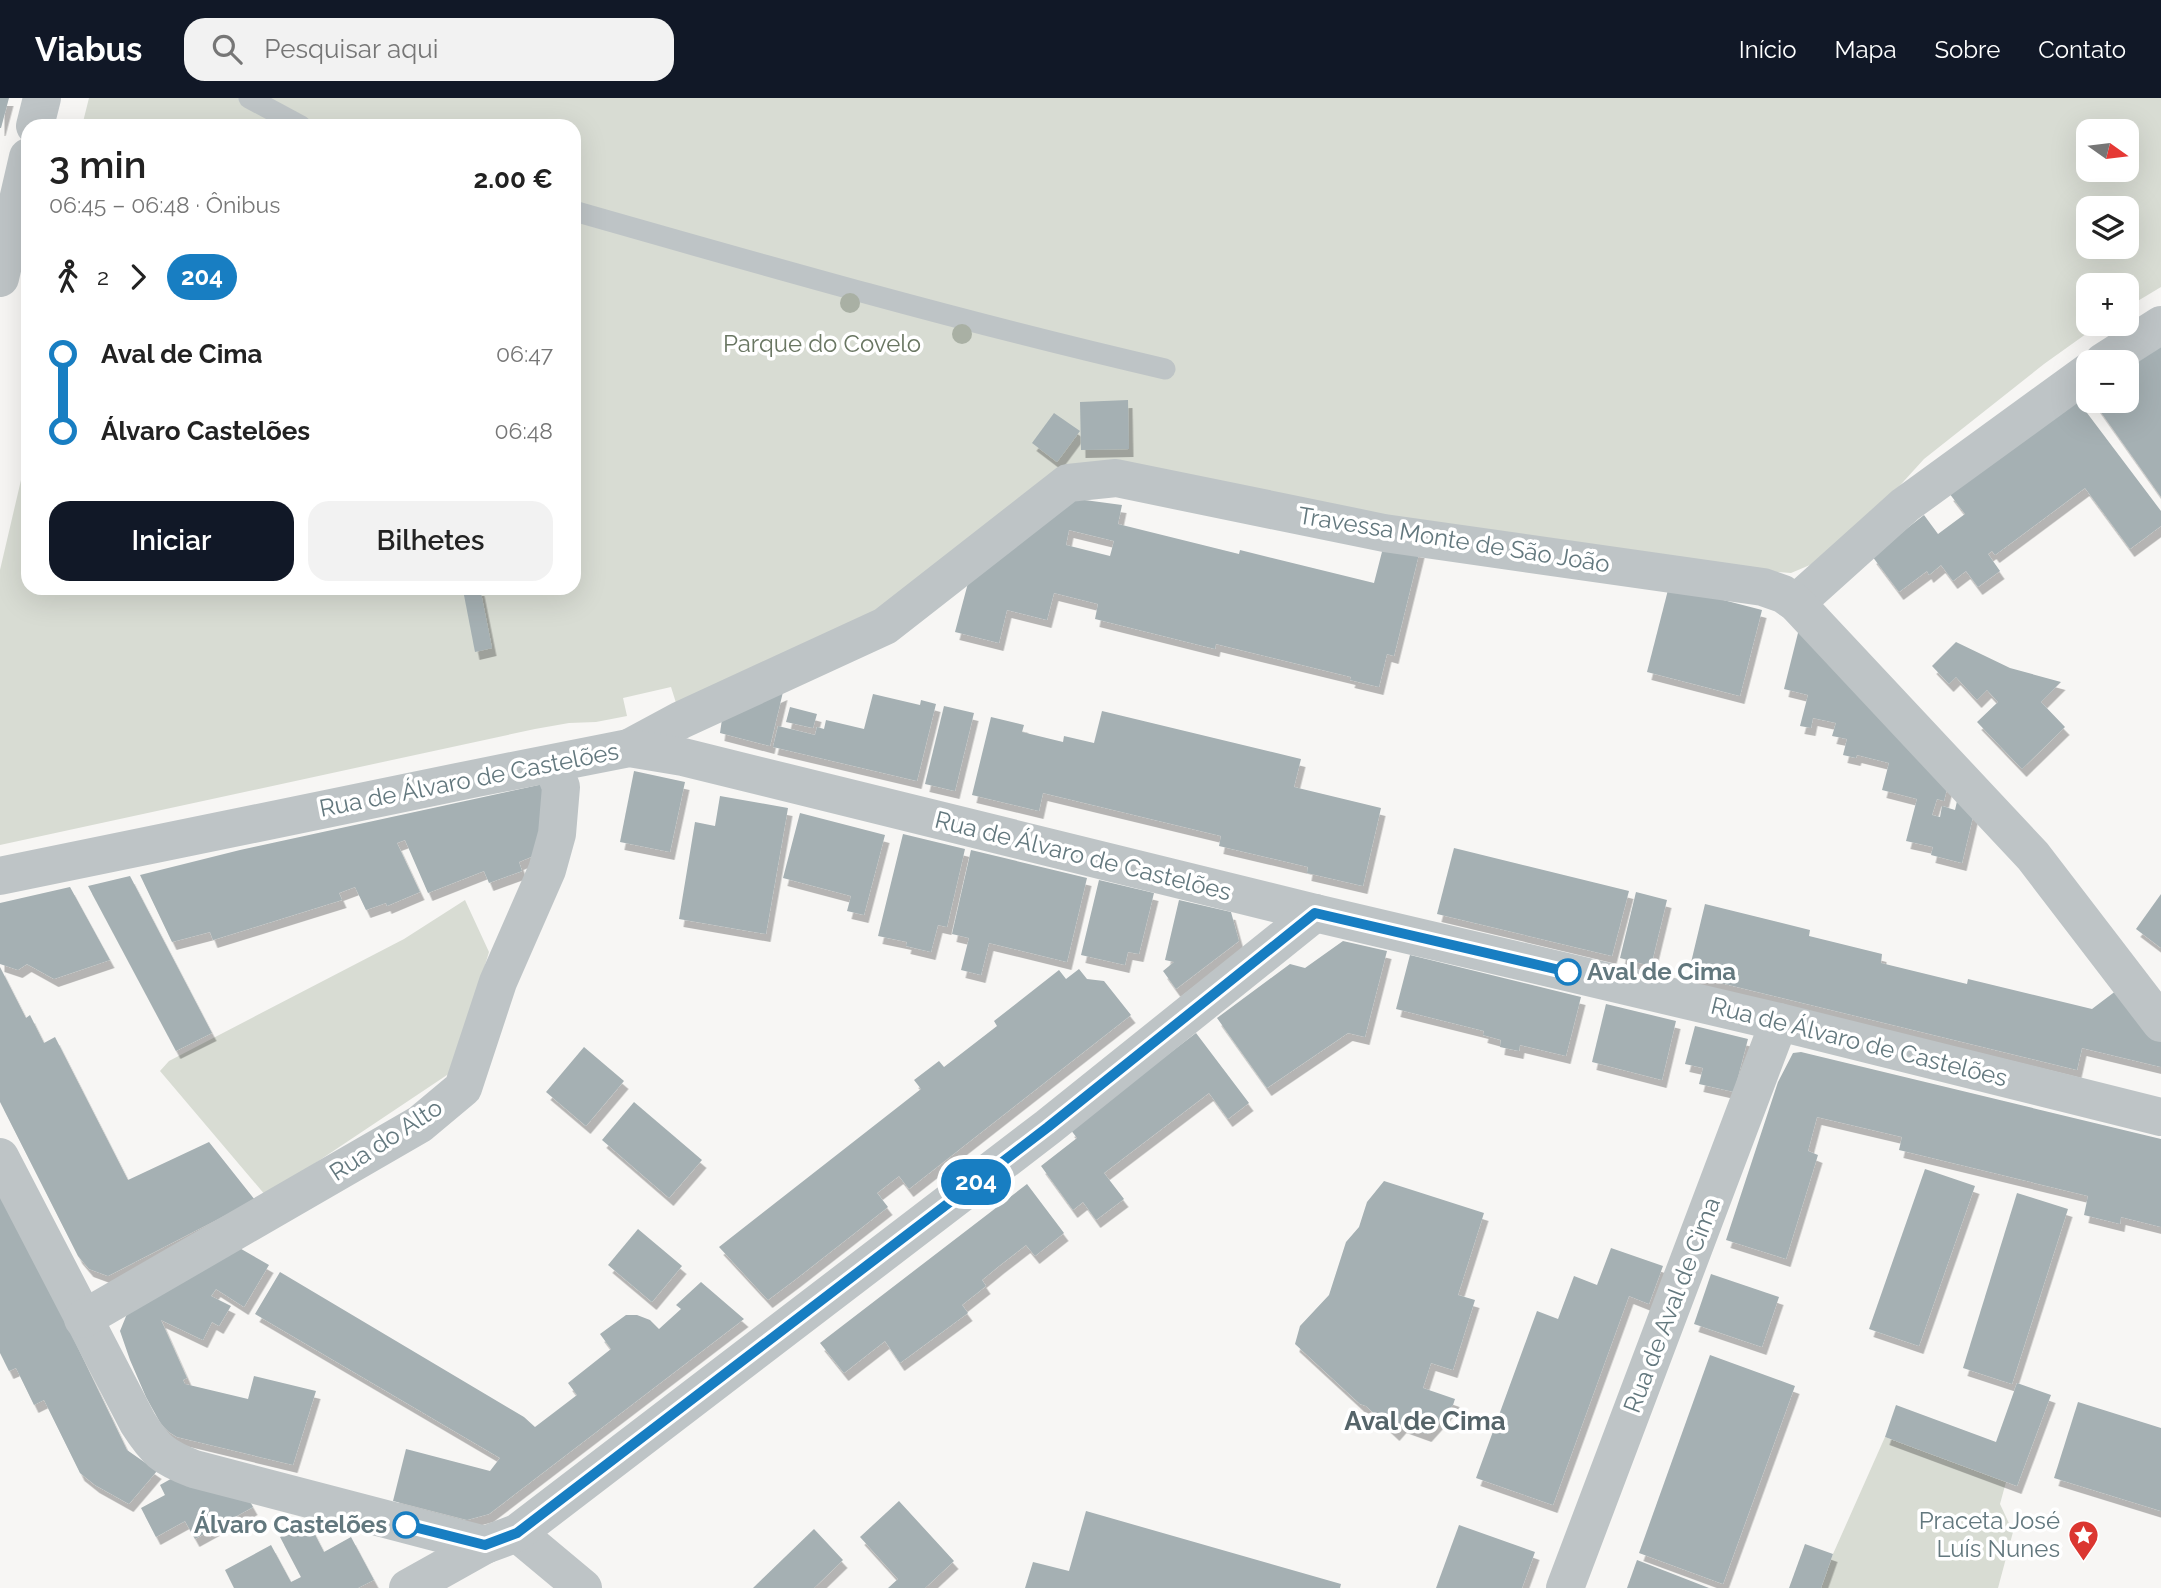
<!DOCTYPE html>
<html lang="pt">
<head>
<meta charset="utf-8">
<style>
  body { margin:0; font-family:Raleway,sans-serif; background:#f2f2f2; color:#222; height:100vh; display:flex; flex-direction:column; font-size:26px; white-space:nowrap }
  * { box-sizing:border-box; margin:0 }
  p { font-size:23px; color:#767676 }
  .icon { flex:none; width:38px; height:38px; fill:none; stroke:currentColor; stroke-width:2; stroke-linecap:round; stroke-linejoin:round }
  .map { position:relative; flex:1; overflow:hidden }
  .panel { position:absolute; left:21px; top:21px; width:560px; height:476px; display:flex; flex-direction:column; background:#fff; border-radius:21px; box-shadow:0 7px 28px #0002 }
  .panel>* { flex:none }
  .badge { padding:0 14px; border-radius:23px; font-size:24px; line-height:46px }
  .needle { width:46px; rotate:104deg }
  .controls { position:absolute; left:2076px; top:21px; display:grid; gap:14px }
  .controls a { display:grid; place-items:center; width:63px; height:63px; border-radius:14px; background:#fff; box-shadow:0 7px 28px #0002; font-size:35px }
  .map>.badge { position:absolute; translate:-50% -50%; box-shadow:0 0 0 4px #fff }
  .legs { display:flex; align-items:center; gap:10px; height:77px; padding:0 28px; font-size:23px }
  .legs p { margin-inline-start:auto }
  .overview { display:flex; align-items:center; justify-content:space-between; height:119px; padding:0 28px }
  h1 { font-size:38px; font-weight:600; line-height:52px }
  .primary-button { display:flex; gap:14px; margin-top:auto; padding:14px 28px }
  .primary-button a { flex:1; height:80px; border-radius:21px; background:#111827; color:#fff; font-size:28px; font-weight:600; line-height:80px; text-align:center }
  .primary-button a+a { background:#f2f2f2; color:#222 }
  ul { padding:0 28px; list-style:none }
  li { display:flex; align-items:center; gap:24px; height:77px; font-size:26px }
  li i { display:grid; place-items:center; width:10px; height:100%; margin:0 9px; background:currentColor }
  li i::after { content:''; width:18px; height:18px; margin:-9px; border:5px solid; border-radius:50%; background:#fff }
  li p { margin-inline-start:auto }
  li:first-child i { background:linear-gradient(#0000 50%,currentColor 0) }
  li:last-child i { background:linear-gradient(currentColor 50%,#0000 0) }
  header { display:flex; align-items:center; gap:42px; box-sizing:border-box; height:98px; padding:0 35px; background:#111827; color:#fff }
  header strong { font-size:33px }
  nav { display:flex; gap:38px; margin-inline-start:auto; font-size:24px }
  .search { width:490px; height:63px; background:#f2f2f2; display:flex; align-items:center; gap:18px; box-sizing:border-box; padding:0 24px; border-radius:21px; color:#767676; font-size:26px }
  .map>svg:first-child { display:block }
  .green { fill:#d8dcd3; fill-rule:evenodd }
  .building { fill:#a5b0b3; fill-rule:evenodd; filter:url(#shadow) }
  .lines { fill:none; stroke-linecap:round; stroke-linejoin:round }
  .service { stroke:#bec4c6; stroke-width:21 }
  .minor { stroke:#bec4c6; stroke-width:38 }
  .tree { fill:#a9b0a4 }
  .line-1-casing { stroke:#fff; stroke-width:16 }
  .line-1 { stroke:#187ec2; stroke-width:10 }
  .stop-1-dot { fill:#fff; stroke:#187ec2; stroke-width:3.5 }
  .labels { text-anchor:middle; stroke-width:7; stroke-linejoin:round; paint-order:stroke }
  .park-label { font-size:24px; fill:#697662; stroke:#fff }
  .street-label { font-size:24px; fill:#63787e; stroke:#fff }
  .stop-label { font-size:24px; font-weight:bold; fill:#63787e; stroke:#fff; text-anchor:start }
  .poi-label { font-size:24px; fill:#63787e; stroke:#fff; text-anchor:end }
  .neighbourhood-label { font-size:26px; font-weight:bold; fill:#556469; stroke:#fff }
</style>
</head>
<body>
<header>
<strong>Viabus</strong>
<div class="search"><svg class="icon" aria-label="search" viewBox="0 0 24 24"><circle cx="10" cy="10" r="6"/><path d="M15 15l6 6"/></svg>Pesquisar aqui</div>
<nav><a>Início</a><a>Mapa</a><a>Sobre</a><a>Contato</a></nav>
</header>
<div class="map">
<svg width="2161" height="1490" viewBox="0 0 2161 1490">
  <defs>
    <filter id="shadow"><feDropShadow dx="4.5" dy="8" stdDeviation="0" flood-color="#0004"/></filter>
  </defs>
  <rect width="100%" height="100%" fill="#f7f6f4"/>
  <g class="green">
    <path d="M89,0H2161V189L2126,210V187H2088V226H2100L2044,266L1924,361L1874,416L1817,464L1791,475L1732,471L1396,421L1101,364L876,519L677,608L671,589L623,600L627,618L596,624L569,625L535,631L0,747V472L28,352V490H574V28H82ZM2088,33H2126V72H2088ZM2088,110H2126V149H2088Z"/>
    <path d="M465,802L489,854L453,973L266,1098L160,973L169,963L404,841Z"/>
    <path d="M1885,1339L2006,1384L2000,1406L2013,1434L1998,1490H1821L1833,1456Z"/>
  </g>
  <g class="building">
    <path d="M0,0H9L1,30H0Z"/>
    <path d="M2161,240V399L2093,303H2126V264Z"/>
    <path d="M2075,299L2161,413V428L2130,451L2085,390L1995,457L1992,453L1988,456L2000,473L1978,489L1966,473L1953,483L1941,467L1929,477L1927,473L1899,494L1872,458L1924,417L1938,436L1965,416L1949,395Z"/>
    <path d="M1128,302L1129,351L1081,352L1080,304Z"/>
    <path d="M1054,315L1080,333L1057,364L1032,345Z"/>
    <path d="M1077,401L1122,407L1118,426L1239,456L1240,452L1374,485L1384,446L1420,452L1394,558L1387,556L1379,589L1350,582L1351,579L1216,546L1215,551L1095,521L1098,506L1054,495L1047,522L1007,512L999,545L955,534L968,485ZM1069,432L1114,443L1110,458L1066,447Z"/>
    <path d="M1669,488L1762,512L1740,598L1647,574Z"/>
    <path d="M474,490H480L492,550L475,554L463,492Z"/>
    <path d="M1800,527L1950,679L1944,703L1937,701L1932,717L1940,719L1942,708L1955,712L1960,690L1976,706L1962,765L1931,757L1933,749L1906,743L1917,701L1882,692L1889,665L1857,657L1856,660L1843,657L1847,641L1832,638L1836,625L1813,620L1811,630L1800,628L1808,597L1784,591Z"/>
    <path d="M1956,544L2010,570L2061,584L2041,604L2065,629L2022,671L1977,624L1998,604L1987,592L1977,602L1956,579L1949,586L1932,568Z"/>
    <path d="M783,594L770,648L720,635L722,621Z"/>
    <path d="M873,596L920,607L921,602L936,606L917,683L773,649L778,628L815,637L817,629L824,631L826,622L864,631Z"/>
    <path d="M944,608L974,615L955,693L925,686Z"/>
    <path d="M790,609L817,616L813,630L786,624Z"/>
    <path d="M1102,613L1301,661L1294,689L1381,710L1363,788L1307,775L1308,769L1219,748L1221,738L1043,695L1039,713L972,697L991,619L1024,627L1022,634L1063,644L1064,638L1094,645Z"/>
    <path d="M634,673L685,684L670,754L620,744Z"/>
    <path d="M543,686V754L519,764L522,773L489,785L484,773L428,795L405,742L397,745L420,794L387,808L386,805L366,812L355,789L339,795L342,802L213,842L210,834L172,844L140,777L240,752Z"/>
    <path d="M720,698L788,710L766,836L679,821L695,724L715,728Z"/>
    <path d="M800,715L885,737L864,817L847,813L851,798L783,780Z"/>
    <path d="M903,736L965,751L947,829L938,827L931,854L906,848L907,844L878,838Z"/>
    <path d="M1454,750L1629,793L1612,858L1437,816Z"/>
    <path d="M971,752L1087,780L1067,864L989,845L981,877L961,872L969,840L952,836Z"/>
    <path d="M130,778L212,935L176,953L88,788Z"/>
    <path d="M1099,782L1154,795L1139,856L1128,854L1125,867L1081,857Z"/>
    <path d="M70,789L110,862L54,881L27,866L18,872L0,866V805Z"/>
    <path d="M1636,794L1667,802L1651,868L1620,860Z"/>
    <path d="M2161,796V850L2136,831Z"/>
    <path d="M1179,802L1231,814L1239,843L1176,891L1163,873L1174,864L1165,862Z"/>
    <path d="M1705,806L1810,832L1809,838L1882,856L1881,865L1967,886L1968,881L2092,911L2125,886L2161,930V969L2082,950L2077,972L1688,877Z"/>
    <path d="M1343,843L1387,853L1365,939L1348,935L1267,990L1217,920L1290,866L1305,870Z"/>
    <path d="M1410,857L1581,899L1566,958L1520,947L1519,953L1500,949L1501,942L1483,937L1484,933L1396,911Z"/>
    <path d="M0,869L26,920L30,917L44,945L55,939L128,1082L209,1044L255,1102L108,1178L89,1171L78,1158L0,1004Z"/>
    <path d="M1079,871L1087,881L1104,883L1131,917L909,1091L899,1078L877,1095L888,1109L796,1181L768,1202L719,1149L921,991L914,982L939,963L944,969L997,928L994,923L1059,872L1066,881Z"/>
    <path d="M1606,906L1676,923L1662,982L1592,964Z"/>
    <path d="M1695,928L1748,941L1734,994L1699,986L1703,970L1685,966Z"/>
    <path d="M1196,935L1249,1005L1228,1021L1209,995L1104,1075L1124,1101L1096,1122L1083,1104L1073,1112L1041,1068L1077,1040L1070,1031Z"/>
    <path d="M584,949L624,983L586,1028L546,994Z"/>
    <path d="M1801,954L2161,1041V1129L2121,1119L2120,1126L2084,1117L2088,1098L1899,1052L1902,1039L1817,1019L1808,1053L1818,1057L1786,1161L1726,1142L1778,984L1793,955Z"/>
    <path d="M634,1004L702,1062L669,1100L602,1042Z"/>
    <path d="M1925,1071L1975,1088L1919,1248L1869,1231Z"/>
    <path d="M1384,1083L1484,1115L1458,1197L1475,1202L1453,1272L1431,1265L1423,1290L1455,1301L1453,1307L1427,1336L1402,1327L1395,1335L1366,1308L1360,1306L1295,1246L1300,1228L1329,1197L1346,1144L1359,1129L1367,1104Z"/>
    <path d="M1027,1086L1064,1135L1035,1158L1026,1147L999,1168L982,1182L986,1188L962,1207L968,1215L900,1265L885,1243L844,1275L820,1245Z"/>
    <path d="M0,1088L127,1352L157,1373L129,1406L95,1387L80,1375L44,1302L34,1307L16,1270L9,1273L0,1255Z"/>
    <path d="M2017,1095L2068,1111L2012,1286L1963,1270Z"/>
    <path d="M638,1131L682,1168L652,1204L608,1167Z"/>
    <path d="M236,1148L269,1167L244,1209L216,1191L211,1198L231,1208L219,1228L212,1224L203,1242L161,1222L187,1280L183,1282L185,1286L248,1301L254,1278L316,1293L293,1367L177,1339L169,1334L161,1326L146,1299L130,1262L120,1233L129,1211Z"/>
    <path d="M1611,1150L1663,1168L1649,1206L1629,1198L1553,1407L1476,1380L1537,1213L1558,1221L1574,1178L1597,1187Z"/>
    <path d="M280,1174L524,1319L535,1329L577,1297L568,1285L611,1251L600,1236L626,1217H637L650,1222L659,1231L681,1211L676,1207L701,1184L744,1221L489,1416L467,1422L393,1403L406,1351L490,1373L500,1360L255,1216Z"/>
    <path d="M1711,1176L1779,1199L1762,1249L1694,1226Z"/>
    <path d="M1710,1257L1795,1288L1723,1486L1639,1455Z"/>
    <path d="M2017,1285L2051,1297L2017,1388L1885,1339L1896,1307L1996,1344Z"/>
    <path d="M2078,1304L2161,1330V1413L2054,1380Z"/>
    <path d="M176,1378L245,1395L253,1409L195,1441L185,1423L156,1439L141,1410L165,1397L160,1387Z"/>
    <path d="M899,1403L954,1463L925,1490H888L898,1481L860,1439Z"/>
    <path d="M1086,1413L1341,1486L1340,1490H1025L1033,1464L1069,1473Z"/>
    <path d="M308,1423L324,1454L351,1439L374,1482L358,1490H234L225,1472L271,1447L291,1484L301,1479L280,1439Z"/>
    <path d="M1459,1427L1535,1454L1522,1490H1436Z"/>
    <path d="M814,1431L843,1462L814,1490H753Z"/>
    <path d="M1805,1446L1833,1456L1821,1490H1789Z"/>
    <path d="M1637,1462L1709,1490H1627Z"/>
  </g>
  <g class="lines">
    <g class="service">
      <path d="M249,0L301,28"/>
      <path d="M574,113C770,169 966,225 1165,271"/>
    </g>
    <g class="minor">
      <path d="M35,28L42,0"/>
      <path d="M0,180L28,59"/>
      <path d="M2103,264L2161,227"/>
      <path d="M1796,505L1905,407L2088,274"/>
      <path d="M629,650L681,622L885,528L1068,385L1116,380L1384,435L1763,489L1783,496L1796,505L2033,758L2161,925"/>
      <path d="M0,778L477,680L629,650L683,659L1315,815L1779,924L2161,1019"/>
      <path d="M0,1059L138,1325C156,1353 163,1359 194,1371L485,1447"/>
      <path d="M83,1221L420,1026L463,990L498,884L547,772L557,736L561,689L552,666"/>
      <path d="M517,1435L583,1490"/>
      <path d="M408,1490L485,1447L517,1435L1048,1029L1315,815"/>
      <path d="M1565,1490L1779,924"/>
    </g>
  </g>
  <g class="tree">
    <circle cx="850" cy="205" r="10"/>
    <circle cx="962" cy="236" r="10"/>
  </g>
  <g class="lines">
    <defs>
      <path id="line-1" d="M406,1427L485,1447L517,1435L1048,1029L1315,815L1568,874"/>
    </defs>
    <use href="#line-1" class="line-1-casing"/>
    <use href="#line-1" class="line-1"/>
  </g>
  <defs>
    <symbol id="sight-pin" viewBox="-11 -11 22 30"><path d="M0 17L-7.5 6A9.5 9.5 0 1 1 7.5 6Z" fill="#db3630" stroke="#fff"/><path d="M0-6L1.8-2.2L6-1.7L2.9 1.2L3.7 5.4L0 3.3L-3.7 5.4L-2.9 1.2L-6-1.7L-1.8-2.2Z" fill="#fff"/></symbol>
  </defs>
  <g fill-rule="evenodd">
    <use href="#sight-pin" x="2066" y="1420" width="35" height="47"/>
  </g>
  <g class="stop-1-dot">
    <circle cx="1568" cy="874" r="12"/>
    <circle cx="406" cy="1427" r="12"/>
  </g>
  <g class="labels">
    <g class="park-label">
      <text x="822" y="254">Parque do Covelo</text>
    </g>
    <g class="street-label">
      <text transform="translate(1454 442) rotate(9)" y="8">Travessa Monte de São João</text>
      <text transform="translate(469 682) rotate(-11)" y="8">Rua de Álvaro de Castelões</text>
      <text transform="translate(1083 758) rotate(14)" y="8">Rua de Álvaro de Castelões</text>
      <text transform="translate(1859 944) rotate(14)" y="8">Rua de Álvaro de Castelões</text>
      <text transform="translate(386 1042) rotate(-33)" y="8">Rua do Alto</text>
      <text transform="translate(1672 1207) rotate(-69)" y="8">Rua de Aval de Cima</text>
    </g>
    <g class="stop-label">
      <text x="1587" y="882">Aval de Cima</text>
      <text x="387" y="1435" text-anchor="end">Álvaro Castelões</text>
    </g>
    <g class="poi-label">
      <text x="2060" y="1431">Praceta José<tspan x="2060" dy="28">Luís Nunes</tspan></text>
    </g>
    <g class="neighbourhood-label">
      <text x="1425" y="1332">Aval de Cima</text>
    </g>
  </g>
</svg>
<div class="controls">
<a><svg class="needle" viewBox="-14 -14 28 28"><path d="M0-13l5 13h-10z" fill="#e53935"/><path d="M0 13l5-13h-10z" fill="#767676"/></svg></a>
<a><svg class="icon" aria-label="layers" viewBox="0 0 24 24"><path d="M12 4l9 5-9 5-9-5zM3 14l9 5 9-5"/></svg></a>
<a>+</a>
<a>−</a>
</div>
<b class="badge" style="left:976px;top:1084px;background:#187ec2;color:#fff">204</b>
<section class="panel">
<div class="overview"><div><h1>3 min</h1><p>06:45 – 06:48 · Ônibus</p></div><b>2.00 €</b></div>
<div class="legs"><svg class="icon" aria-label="walk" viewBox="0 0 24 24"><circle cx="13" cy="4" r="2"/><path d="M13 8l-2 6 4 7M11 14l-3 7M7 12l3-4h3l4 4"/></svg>2<svg class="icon" aria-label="forward" viewBox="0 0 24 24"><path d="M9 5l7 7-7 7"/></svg><b class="badge" style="background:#187ec2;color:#fff">204</b></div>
<ul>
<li><i style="color:#187ec2"></i><b>Aval de Cima</b><p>06:47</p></li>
<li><i style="color:#187ec2"></i><b>Álvaro Castelões</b><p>06:48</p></li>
</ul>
<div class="primary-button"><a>Iniciar</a><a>Bilhetes</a></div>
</section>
</div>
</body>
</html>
